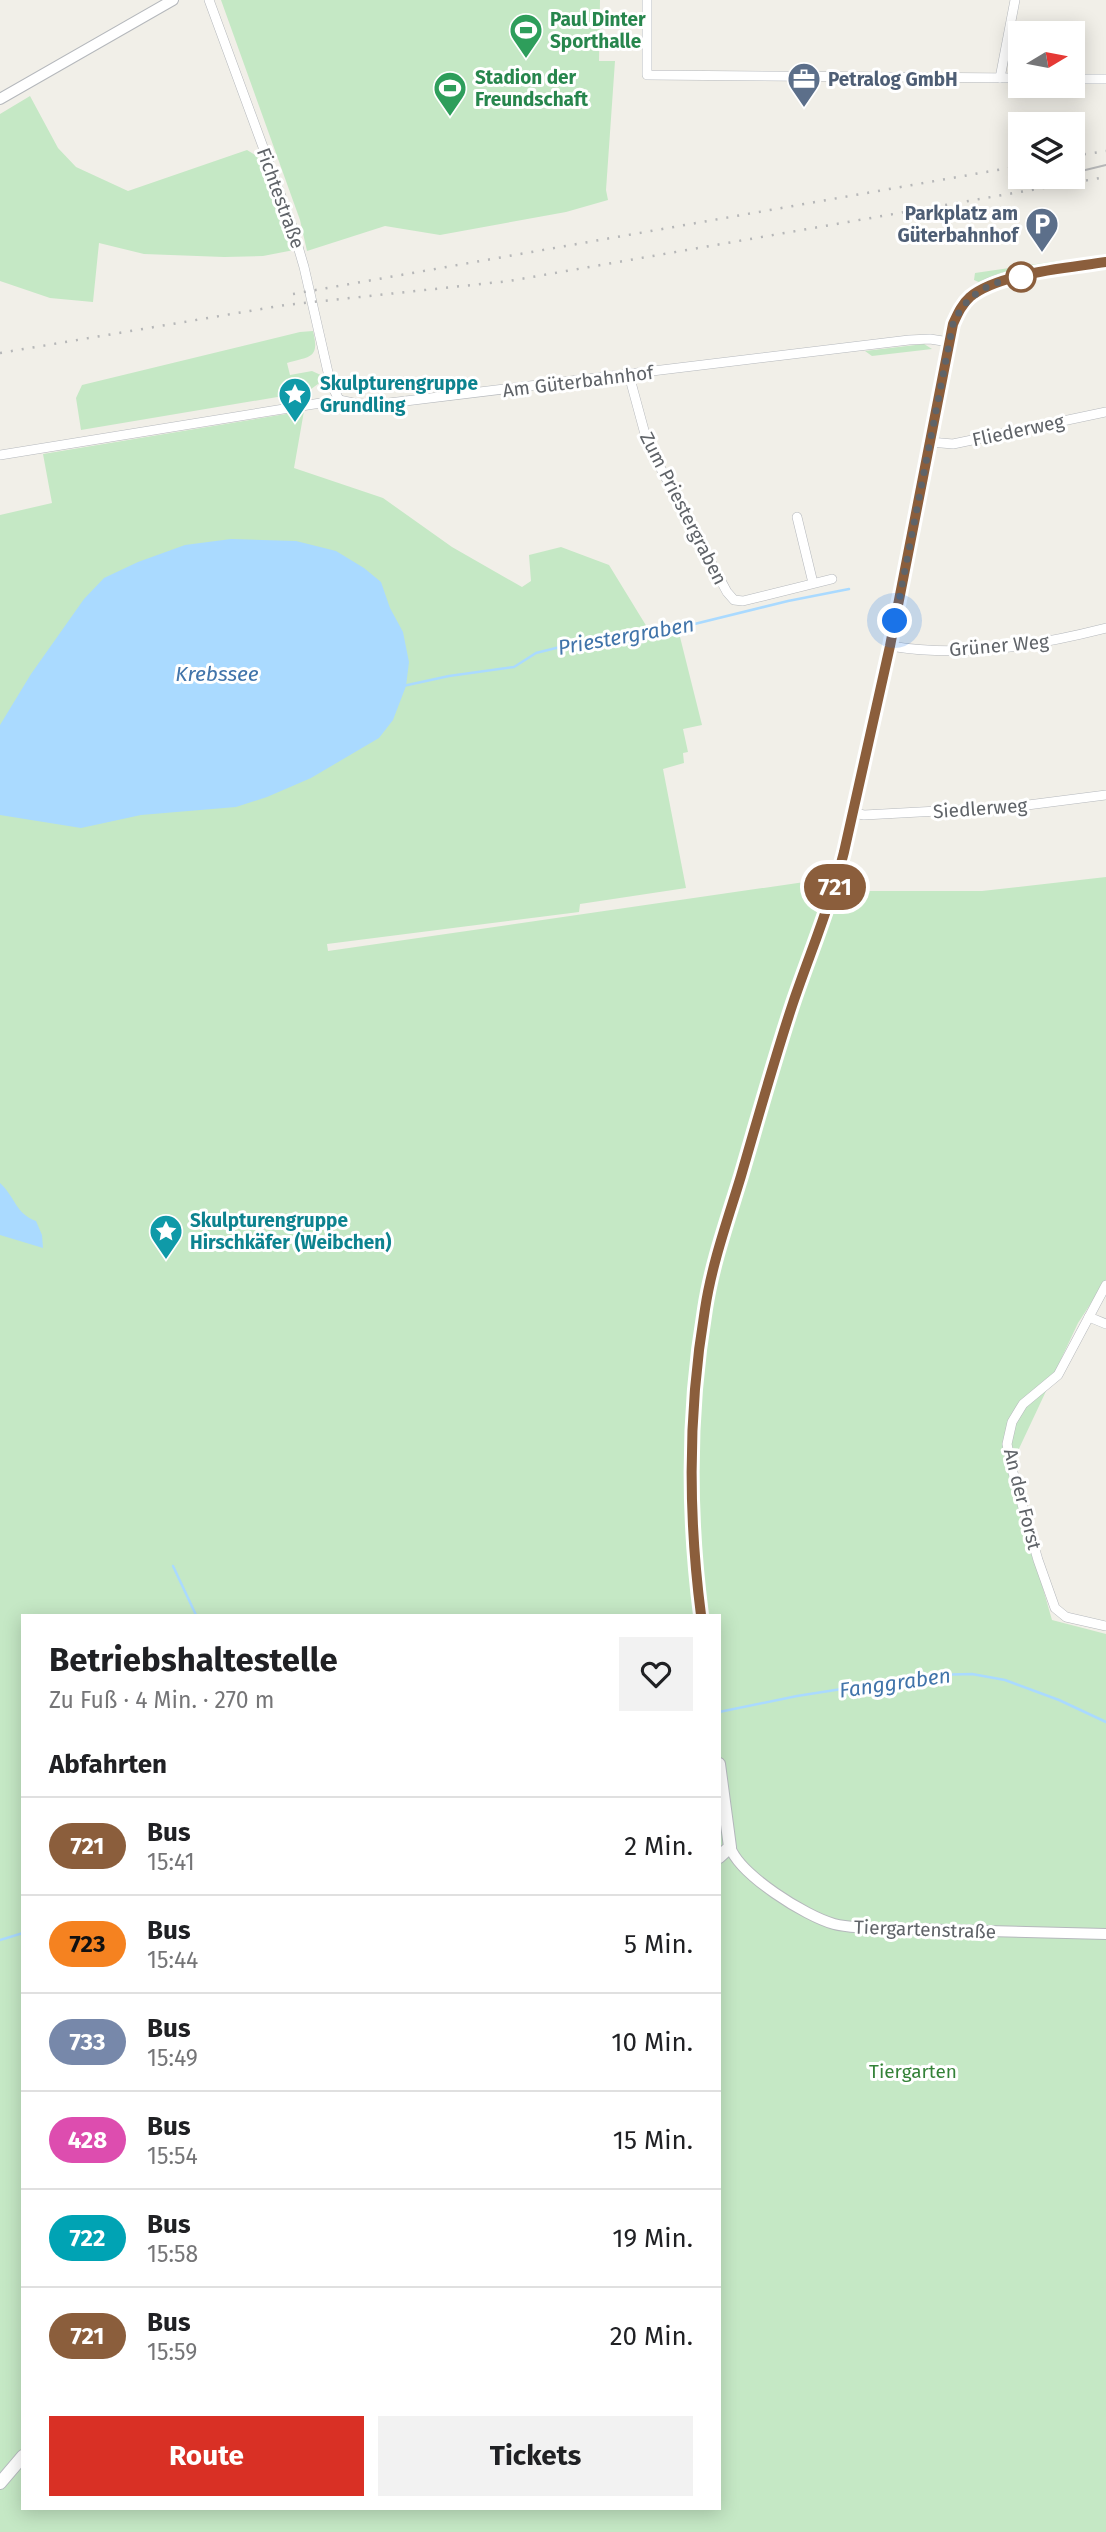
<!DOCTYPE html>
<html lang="de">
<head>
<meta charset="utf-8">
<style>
  body { margin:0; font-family:"Fira Sans",sans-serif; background:#f2f2f2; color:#202124; height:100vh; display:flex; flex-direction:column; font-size:26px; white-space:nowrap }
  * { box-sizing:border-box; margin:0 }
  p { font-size:23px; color:#757577 }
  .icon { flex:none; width:38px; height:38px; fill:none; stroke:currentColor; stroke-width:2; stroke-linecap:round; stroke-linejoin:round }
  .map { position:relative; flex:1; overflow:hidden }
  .drawer { position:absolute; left:21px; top:1614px; width:700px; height:896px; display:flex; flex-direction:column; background:#fff; border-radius:0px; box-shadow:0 4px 18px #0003 }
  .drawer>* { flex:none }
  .badge { padding:0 14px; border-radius:23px; font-size:24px; line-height:46px }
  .needle { width:46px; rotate:80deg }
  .fabs { position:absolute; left:1008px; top:21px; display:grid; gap:14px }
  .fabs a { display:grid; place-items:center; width:77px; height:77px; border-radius:0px; background:#fff; box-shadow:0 4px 18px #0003; font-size:35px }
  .you { position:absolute; width:35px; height:35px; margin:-18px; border:5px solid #fff; border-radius:50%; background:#1a73e8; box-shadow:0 0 0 10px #1a73e833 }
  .map>.badge { position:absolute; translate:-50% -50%; box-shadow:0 0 0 4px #fff }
  h2 { padding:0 28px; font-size:26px; line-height:63px }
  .round { display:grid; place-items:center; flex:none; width:74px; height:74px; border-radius:0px; background:#f2f2f2 }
  .summary { display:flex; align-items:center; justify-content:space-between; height:119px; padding:0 28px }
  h1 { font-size:33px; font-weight:700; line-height:52px }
  .cta { display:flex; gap:14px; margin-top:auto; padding:14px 28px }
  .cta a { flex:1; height:80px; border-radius:0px; background:#d93025; color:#fff; font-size:28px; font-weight:700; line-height:80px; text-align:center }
  .cta a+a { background:#f2f2f2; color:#202124 }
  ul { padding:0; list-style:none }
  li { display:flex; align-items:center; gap:21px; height:98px; padding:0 28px; border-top:2px solid #e0e0e0 }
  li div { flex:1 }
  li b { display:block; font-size:26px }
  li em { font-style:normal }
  li .badge { min-width:77px; font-weight:700; text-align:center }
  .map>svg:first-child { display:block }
  .green { fill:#c5e8c5; fill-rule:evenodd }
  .water { fill:#aadaff }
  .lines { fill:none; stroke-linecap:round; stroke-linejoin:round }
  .stream { stroke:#aadaff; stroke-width:2.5 }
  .minor-casing { stroke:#b5b8bc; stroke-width:10 }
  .tertiary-casing { stroke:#b5b8bc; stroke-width:12 }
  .secondary-casing { stroke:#b6babf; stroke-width:14 }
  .minor { stroke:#fff; stroke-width:9 }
  .tertiary { stroke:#fff; stroke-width:10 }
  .secondary { stroke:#fff; stroke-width:12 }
  .tram { stroke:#b6b7b8; stroke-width:2 }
  .rail { stroke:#b6b7b8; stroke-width:2.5; stroke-dasharray:2 9; stroke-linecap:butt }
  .line-casing { stroke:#fff; stroke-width:16 }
  .line { stroke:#8b5e3c; stroke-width:10 }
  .walk { stroke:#5f6368; stroke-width:7; stroke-dasharray:0 12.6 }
  .stop-dot { fill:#fff; stroke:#8b5e3c; stroke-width:3.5 }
  .labels { text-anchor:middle; stroke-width:6; stroke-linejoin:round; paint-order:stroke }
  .leisure-label { font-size:19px; font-weight:bold; fill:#27864d; stroke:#fff; text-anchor:start }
  .service-label { font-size:19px; font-weight:bold; fill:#4e5e75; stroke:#fff; text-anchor:start }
  .street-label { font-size:19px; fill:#5f6368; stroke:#fff }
  .culture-label { font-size:19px; font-weight:bold; fill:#0d838f; stroke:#fff; text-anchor:start }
  .park-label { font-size:19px; fill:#348238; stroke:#fff }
  .water-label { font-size:21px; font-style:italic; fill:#4174aa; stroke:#fff }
</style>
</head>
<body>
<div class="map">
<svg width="1106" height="2532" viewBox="0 0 1106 2532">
  <rect width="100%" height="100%" fill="#f1efe8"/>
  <g class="green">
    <path d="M221,0H600L599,61H615L606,190L608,200L566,212L440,235L385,226L307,251L300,220Z"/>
    <path d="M30,96L58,148L76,167L128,191L247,150L257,156L294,250L263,256L224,257L144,254L99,243L93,302L50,298L0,281V114Z"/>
    <path d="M1064,260L1084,261L981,283L974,280L975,273Z"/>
    <path d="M313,331C320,359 310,356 287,363L290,375L312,371L323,376L322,381L307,392L81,430L76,398L82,385L300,332Z"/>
    <path d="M924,344L932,349L872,356L865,351Z"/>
    <path d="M304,411L294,468L383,498L452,547L522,587L531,581L529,555L561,547L609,565L650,632L668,638L679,633L702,725L683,729L688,752L683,753L684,763L663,769L686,888L580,904L579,912L327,944L328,951L825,879L823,887L850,891H982L1106,877V1280L1078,1323L1009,1470L1052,1620L1106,1634V2532H0V515L52,503L43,454ZM23,1615H719V2508H23Z"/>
  </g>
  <g class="water">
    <path d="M231,539L296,541L336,551L364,568L381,582L390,608L403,632L409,662L406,686L393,720L379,738L311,778L267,797L236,807L141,815L81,828L0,815V725L31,674L84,599L104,578L138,562L185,545Z"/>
    <path d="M0,1183C16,1198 15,1213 36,1221L42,1235L43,1248L0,1235Z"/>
  </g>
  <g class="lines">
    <g class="stream">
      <path d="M403,686L449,676L514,667L536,653L560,647L620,640L662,632L788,601L849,589"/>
      <path d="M173,1566L196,1615"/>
      <path d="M719,1712L797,1696L931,1675L972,1674L1005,1680L1059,1700L1106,1722"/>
      <path d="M0,1940L23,1933"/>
    </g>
    <defs>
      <g id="minor">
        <path d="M209,0L292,226L304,267L330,381L339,400"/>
        <path d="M647,0V75L1020,78"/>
        <path d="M1000,78L1015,0"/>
        <path d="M1073,79H1106"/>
        <path d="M629,375L645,434L652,452L727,592L734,600L743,601L832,579"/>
        <path d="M930,442L953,444L1106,412"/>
        <path d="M0,455L339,400L358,404L389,403L909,340L930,339L949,342"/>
        <path d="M797,517L813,583"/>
        <path d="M890,646C963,658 1035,646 1106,628"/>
        <path d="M854,813L864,815L1012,807L1106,795"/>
        <path d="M1106,1285L1058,1375L1023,1404L1012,1422L1007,1444L1012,1469L1038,1560L1055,1608L1066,1617L1106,1626"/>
        <path d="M1089,1317L1106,1324"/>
      </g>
      <g id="tertiary">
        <path d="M0,99L173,0"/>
        <path d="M730,1847C740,1875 805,1916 834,1924C845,1927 856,1927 867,1928L1106,1934"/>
      </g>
      <g id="secondary">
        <path d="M701,1615C688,1514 688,1410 705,1309C712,1263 728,1219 741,1176C758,1118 774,1060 793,1003C810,953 831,904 844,852L890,646L953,324C960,308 968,296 984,287C1010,273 1074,267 1106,262"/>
        <path d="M719,1764L730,1847L719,1857"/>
        <path d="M0,2483L23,2456"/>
      </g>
    </defs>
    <use href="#minor" class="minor-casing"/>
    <use href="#tertiary" class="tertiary-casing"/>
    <use href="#secondary" class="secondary-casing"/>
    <use href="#minor" class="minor"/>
    <use href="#tertiary" class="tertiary"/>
    <use href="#secondary" class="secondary"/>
    <path class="tram" d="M1073,173L1106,165"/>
    <g class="rail">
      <path d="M1073,156L1106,151"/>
      <path d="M293,294L1020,166"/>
      <path d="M0,353L285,305L509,281L1106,177"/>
    </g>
  </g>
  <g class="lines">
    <defs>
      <path id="line" d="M701,1615C688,1514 688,1410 705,1309C712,1263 728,1219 741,1176C758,1118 774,1060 793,1003C810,953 831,904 844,852L890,646L953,324C958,313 962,304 970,297C999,273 1069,268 1106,262"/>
    </defs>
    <use href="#line" class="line-casing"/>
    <use href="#line" class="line"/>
    <path class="walk" d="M895,621L953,324C966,294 989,282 1021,277"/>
  </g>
  <defs>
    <symbol id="stadium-pin" viewBox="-11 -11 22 30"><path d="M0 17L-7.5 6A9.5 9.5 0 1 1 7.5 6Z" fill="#2e9e5b" stroke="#fff"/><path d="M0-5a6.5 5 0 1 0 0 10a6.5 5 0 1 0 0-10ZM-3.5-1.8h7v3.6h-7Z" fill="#fff"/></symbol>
    <symbol id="office-pin" viewBox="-11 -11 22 30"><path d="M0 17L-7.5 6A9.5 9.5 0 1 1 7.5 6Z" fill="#5c6f8a" stroke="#fff"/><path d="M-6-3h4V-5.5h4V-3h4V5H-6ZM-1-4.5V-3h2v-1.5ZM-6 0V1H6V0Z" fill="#fff"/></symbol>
    <symbol id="parking-pin" viewBox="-11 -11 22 30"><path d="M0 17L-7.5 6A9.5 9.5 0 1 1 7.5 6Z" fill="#5c6f8a" stroke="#fff"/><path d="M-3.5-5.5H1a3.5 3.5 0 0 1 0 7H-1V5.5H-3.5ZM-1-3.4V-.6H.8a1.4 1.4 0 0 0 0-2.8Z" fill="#fff"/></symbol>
    <symbol id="sight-pin" viewBox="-11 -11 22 30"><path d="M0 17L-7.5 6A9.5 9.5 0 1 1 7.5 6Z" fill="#0f9aa8" stroke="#fff"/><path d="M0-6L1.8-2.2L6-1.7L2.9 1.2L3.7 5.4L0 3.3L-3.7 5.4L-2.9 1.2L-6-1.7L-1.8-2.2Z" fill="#fff"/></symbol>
  </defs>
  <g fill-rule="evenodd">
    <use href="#stadium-pin" x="507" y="11" width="38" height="52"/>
    <use href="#office-pin" x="785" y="60" width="38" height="52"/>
    <use href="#stadium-pin" x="431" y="69" width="38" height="52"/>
    <use href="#parking-pin" x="1023" y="205" width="38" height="52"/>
    <use href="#sight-pin" x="276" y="375" width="38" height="52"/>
    <use href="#sight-pin" x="147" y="1212" width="38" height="52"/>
  </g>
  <circle class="stop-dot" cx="1021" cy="277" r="14"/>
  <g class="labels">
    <g class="leisure-label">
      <text x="550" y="26">Paul Dinter<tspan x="550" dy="22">Sporthalle</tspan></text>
      <text x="475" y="84">Stadion der<tspan x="475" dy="22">Freundschaft</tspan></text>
    </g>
    <g class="service-label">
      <text x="828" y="86">Petralog GmbH</text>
      <text x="1018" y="220" text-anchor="end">Parkplatz am<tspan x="1018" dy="22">Güterbahnhof</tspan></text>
    </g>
    <g class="street-label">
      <text transform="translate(281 198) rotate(70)" y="7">Fichtestraße</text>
      <text transform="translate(578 381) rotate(-7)" y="7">Am Güterbahnhof</text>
      <text transform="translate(1018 430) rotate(-12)" y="7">Fliederweg</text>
      <text transform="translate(684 508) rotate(63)" y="7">Zum Priestergraben</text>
      <text transform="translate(999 645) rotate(-5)" y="7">Grüner Weg</text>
      <text transform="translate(980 808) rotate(-4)" y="7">Siedlerweg</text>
      <text transform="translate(1023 1499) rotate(76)" y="7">An der Forst</text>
      <text transform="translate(925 1929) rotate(2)" y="7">Tiergartenstraße</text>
    </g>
    <g class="culture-label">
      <text x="320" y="390">Skulpturengruppe<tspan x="320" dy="22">Grundling</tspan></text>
      <text x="190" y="1227">Skulpturengruppe<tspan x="190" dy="22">Hirschkäfer (Weibchen)</tspan></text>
    </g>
    <g class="park-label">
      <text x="913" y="2078">Tiergarten</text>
    </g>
    <g class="water-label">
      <text transform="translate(626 636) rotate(-10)" y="7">Priestergraben</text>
      <text x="217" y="681">Krebssee</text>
      <text transform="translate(895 1683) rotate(-8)" y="7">Fanggraben</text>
    </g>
  </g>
</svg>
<div class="fabs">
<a><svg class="needle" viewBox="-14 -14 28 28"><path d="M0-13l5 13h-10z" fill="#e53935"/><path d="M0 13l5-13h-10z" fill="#757577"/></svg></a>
<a><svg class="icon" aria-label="layers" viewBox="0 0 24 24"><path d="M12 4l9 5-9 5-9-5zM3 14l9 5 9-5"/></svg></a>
</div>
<div class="you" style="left:895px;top:621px"></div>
<b class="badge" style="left:835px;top:887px;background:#8b5e3c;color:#fff">721</b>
<section class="drawer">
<div class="summary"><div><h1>Betriebshaltestelle</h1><p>Zu Fuß · 4 Min. · 270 m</p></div><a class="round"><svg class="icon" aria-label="heart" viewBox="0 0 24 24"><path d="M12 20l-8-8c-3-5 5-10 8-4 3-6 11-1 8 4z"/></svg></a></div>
<h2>Abfahrten</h2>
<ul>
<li><span class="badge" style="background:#8b5e3c;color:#fff">721</span><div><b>Bus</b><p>15:41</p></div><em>2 Min.</em></li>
<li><span class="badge" style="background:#f58220;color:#111">723</span><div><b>Bus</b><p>15:44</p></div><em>5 Min.</em></li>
<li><span class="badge" style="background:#78a;color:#fff">733</span><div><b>Bus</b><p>15:49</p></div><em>10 Min.</em></li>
<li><span class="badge" style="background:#dd4daf;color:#fff">428</span><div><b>Bus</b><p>15:54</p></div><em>15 Min.</em></li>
<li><span class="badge" style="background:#00a3b4;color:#fff">722</span><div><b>Bus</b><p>15:58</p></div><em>19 Min.</em></li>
<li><span class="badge" style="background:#8b5e3c;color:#fff">721</span><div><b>Bus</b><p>15:59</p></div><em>20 Min.</em></li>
</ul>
<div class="cta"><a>Route</a><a>Tickets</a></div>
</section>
</div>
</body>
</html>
